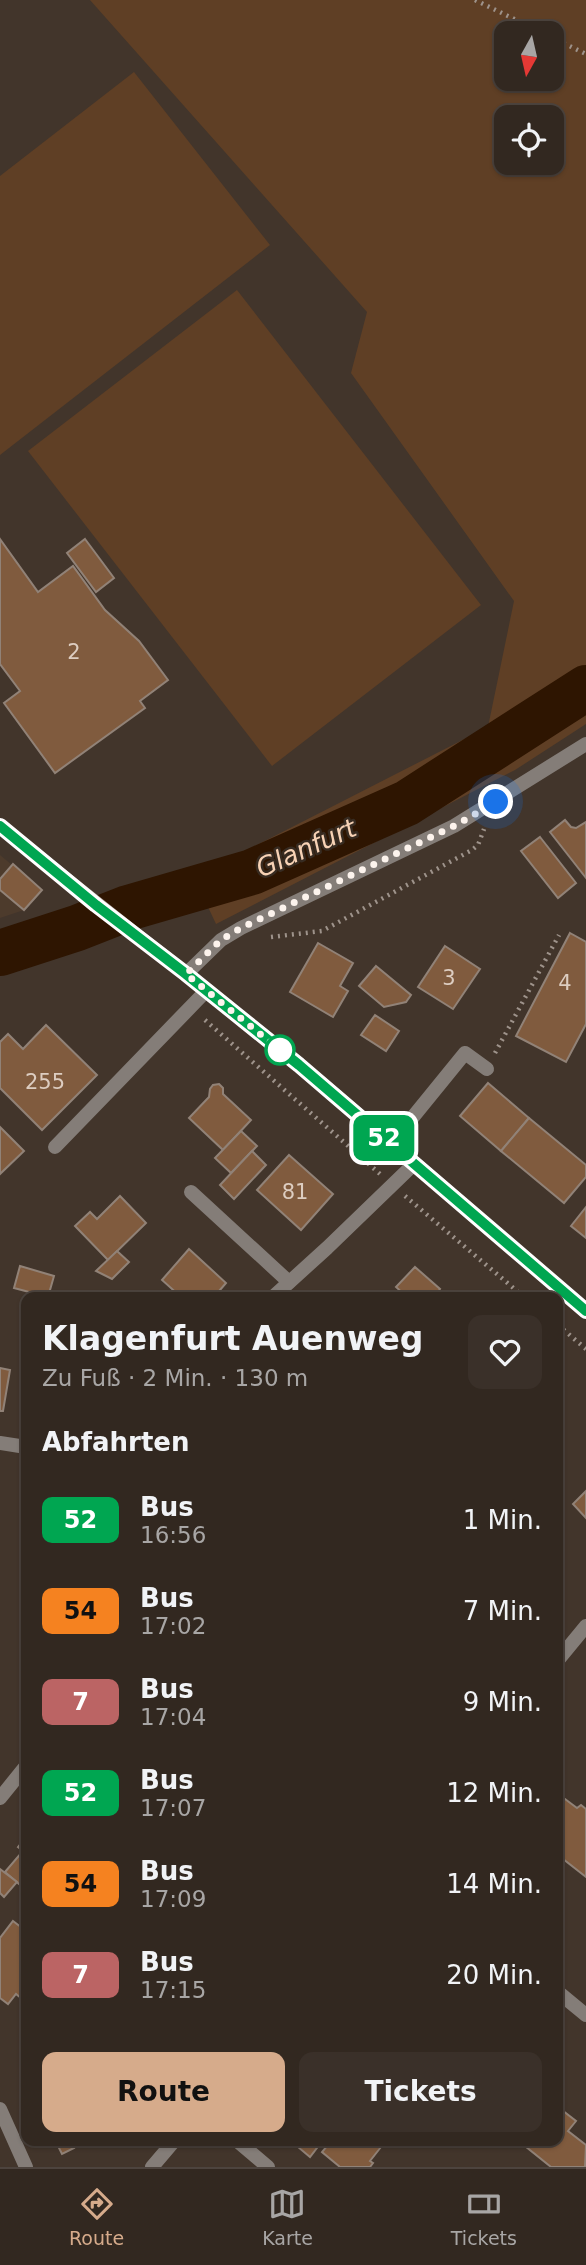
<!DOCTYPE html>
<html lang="de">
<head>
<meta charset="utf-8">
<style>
  body { margin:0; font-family:"DejaVu Sans",sans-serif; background:#3a3029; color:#f1f3f6; height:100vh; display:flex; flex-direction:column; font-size:26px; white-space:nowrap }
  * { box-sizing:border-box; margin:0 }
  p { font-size:23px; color:#a8a6a5 }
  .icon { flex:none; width:38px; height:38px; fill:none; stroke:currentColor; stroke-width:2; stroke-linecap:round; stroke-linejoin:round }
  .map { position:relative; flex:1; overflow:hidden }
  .side { position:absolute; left:21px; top:1292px; width:542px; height:854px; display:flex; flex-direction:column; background:#322820; border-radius:14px; box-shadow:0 2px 5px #0004,0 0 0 2px #4d443e }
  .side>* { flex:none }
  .badge { padding:0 14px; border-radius:10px; font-size:24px; line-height:46px }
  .needle { width:46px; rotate:188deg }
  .tools { position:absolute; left:494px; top:21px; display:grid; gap:14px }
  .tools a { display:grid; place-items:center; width:70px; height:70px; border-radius:14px; background:#322820; box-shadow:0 2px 5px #0004,0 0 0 2px #4d443e; font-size:35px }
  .you { position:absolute; width:35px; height:35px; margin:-18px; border:5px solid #fff; border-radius:50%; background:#1a73e8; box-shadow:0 0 0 10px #1a73e833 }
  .map>.badge { position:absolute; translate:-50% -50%; box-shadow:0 0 0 4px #fff }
  h2 { padding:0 21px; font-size:26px; line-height:63px }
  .round { display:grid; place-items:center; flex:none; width:74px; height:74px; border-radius:14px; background:#3a3029 }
  .headline { display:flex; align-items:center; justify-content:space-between; height:119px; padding:0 21px }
  h1 { font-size:33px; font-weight:600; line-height:52px }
  .action { display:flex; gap:14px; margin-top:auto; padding:14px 21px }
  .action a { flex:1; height:80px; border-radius:14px; background:#d6ab8b; color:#111; font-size:28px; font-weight:600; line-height:80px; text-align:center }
  .action a+a { background:#3a3029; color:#f1f3f6 }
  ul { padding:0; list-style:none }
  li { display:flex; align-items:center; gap:21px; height:91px; padding:0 21px }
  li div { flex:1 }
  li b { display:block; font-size:26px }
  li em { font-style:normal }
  li .badge { min-width:77px; font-weight:700; text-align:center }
  .tab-bar { display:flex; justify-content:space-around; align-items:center; height:98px; border-top:2px solid #4d443e; background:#322820; font-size:19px; color:#a8a6a5 }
  .tab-bar a { display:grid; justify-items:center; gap:4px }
  .tab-bar .current { color:#d6ab8b }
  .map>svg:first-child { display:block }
  .built { fill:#4d3b2c }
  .green { fill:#5f3f25; fill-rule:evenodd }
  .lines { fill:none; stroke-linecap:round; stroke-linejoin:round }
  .river { stroke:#2e1501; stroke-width:46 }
  .building { fill:#805b3e; stroke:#918277; stroke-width:2 }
  .path { stroke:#9e938b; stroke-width:4.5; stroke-dasharray:2 5; stroke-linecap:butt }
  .lane { stroke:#847d78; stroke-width:14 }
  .street { stroke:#847d78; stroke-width:14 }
  .secondary { stroke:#aea39b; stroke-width:14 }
  .line-casing { stroke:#fff; stroke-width:16 }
  .line { stroke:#00a651; stroke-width:10 }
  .walk { stroke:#fcf3ed; stroke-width:7; stroke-dasharray:0 12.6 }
  .stop-dot { fill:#fff; stroke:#00a651; stroke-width:3.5 }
  .labels { text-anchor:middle; stroke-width:5; stroke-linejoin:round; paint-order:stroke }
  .number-label { font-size:21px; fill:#ddcdc1 }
  .water-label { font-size:26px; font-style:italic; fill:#f7d2b5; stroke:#372b21 }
</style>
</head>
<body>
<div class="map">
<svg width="586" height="2167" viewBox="0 0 586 2167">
  <rect width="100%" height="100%" fill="#42352b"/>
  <path class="built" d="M0,855L42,890L24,910L0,918Z"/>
  <g class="green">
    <path d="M90,0H586V724L515,770L216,924L194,877L488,727L514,601L351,373L367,312ZM551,33V79H506V33ZM551,117V163H506V117Z"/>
    <path d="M134,72L270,245L0,455V176Z"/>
    <path d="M237,290L481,605L272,766L28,451Z"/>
  </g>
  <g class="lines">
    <path class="river" d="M0,953L77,928L128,908L252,872L407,803L586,688"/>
  </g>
  <g class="building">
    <path d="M0,539L38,592L73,566L105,610L139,641L168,680L140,701L145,708L55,773L4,703L20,691L0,664Z"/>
    <path d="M85,539L114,578L96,592L67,553Z"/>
    <path d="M565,820L571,827L576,828L586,822V878L550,832Z"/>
    <path d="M540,837L576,883L558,898L521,851Z"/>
    <path d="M13,864L42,890L24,910L0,890V879Z"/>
    <path d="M570,933L586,942V1024L566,1062L516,1036Z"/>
    <path d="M318,943L353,963L340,986L348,991L333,1017L290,992Z"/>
    <path d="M445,946L480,969L453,1009L418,987Z"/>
    <path d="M376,966L411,995L406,1002L384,1007L359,986Z"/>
    <path d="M375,1015L399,1031L386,1051L361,1035Z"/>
    <path d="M46,1025L97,1075L42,1130L0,1088V1042L8,1034L23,1049Z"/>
    <path d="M488,1083L529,1118L501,1151L460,1116Z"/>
    <path d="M219,1084L223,1088V1094L251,1120L223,1150L189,1118L209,1097L210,1089L213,1085Z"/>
    <path d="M529,1118L586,1165V1177L564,1203L501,1151Z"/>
    <path d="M0,1127L24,1151L0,1174Z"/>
    <path d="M241,1131L257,1146L231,1173L215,1158Z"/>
    <path d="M252,1151L266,1165L234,1199L220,1185Z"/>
    <path d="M289,1155L333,1194L301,1230L257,1190Z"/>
    <path d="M120,1196L146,1223L108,1260L75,1226L90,1212L97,1219Z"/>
    <path d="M586,1207V1238L571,1226Z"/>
    <path d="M189,1249L226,1283L214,1297H181L162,1280Z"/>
    <path d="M117,1251L129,1262L112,1279L96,1271Z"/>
    <path d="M20,1266L54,1276L48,1297L14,1288Z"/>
    <path d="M415,1267L440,1289L434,1297H407L396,1287Z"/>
    <path d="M0,1368L10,1370L3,1411H0Z"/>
    <path d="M586,1491V1518L573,1504Z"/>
    <path d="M561,1796L577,1808L581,1805L586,1809V1877L558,1855V1800Z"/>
    <path d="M26,1837V1890L5,1872L23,1851L18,1847Z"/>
    <path d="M0,1869L17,1882L4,1897L0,1893Z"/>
    <path d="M13,1921L26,1931V1991L21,1998L16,1994L8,2004L0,1998V1938Z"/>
    <path d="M558,2107L576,2121L568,2131L586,2145L585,2167H551L525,2146L530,2140H558Z"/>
    <path d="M55,2140H75L71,2142L74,2148L62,2154Z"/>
    <path d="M304,2140H323L310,2157L298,2147Z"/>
    <path d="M332,2140H373L381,2147L370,2161L373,2163L370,2167H340L322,2152Z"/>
  </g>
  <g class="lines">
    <g class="path">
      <path d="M475,0L543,33"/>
      <path d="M551,37L586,54"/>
      <path d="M271,937L322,931L472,850L478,845L484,829"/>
      <path d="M205,1020L380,1174"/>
      <path d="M495,1053L559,935"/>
      <path d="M405,1196L524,1297"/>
      <path d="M558,1325L586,1349"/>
    </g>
    <g class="lane">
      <path d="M391,1144L465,1053L487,1069"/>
      <path d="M55,1147L207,990"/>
      <path d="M191,1192L289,1282"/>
      <path d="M0,1443L26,1447"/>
    </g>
    <g class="street">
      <path d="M186,974L221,940L241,928L454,826L586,744"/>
      <path d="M273,1297L327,1248L414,1164"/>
      <path d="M558,1660L586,1626"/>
      <path d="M0,1798L26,1766"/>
      <path d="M558,1992L586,2015"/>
      <path d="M0,2109L26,2167"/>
      <path d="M236,2140L268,2167"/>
      <path d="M152,2167L175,2140"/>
    </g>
    <path class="secondary" d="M0,826C99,907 201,984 299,1065C396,1146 490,1229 586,1311"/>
  </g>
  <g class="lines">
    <defs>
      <path id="line" d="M0,826L96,905L186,974L299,1065L586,1311"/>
    </defs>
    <use href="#line" class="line-casing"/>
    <use href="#line" class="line"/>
    <path class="walk" d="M280,1050L186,974L221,940L241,928L454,826L496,802"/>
  </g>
  <circle class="stop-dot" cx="280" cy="1050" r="14"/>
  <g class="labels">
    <g class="number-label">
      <text x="74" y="659">2</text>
      <text x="449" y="985">3</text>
      <text x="565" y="990">4</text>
      <text x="45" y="1089">255</text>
      <text x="295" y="1199">81</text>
    </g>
    <g class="water-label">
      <text transform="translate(306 848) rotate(-24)" y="9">Glanfurt</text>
    </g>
  </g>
</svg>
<div class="tools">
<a><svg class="needle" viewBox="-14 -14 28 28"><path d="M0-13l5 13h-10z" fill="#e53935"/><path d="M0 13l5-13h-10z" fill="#a8a6a5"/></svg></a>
<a><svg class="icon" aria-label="locate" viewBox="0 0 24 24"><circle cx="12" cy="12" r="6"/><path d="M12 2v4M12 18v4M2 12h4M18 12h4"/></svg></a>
</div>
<div class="you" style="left:496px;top:802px"></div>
<b class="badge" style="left:384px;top:1138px;background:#00a651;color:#fff">52</b>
<section class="side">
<div class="headline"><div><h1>Klagenfurt Auenweg</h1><p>Zu Fuß · 2 Min. · 130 m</p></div><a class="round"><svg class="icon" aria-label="heart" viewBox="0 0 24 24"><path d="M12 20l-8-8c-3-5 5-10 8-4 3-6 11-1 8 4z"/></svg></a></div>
<h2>Abfahrten</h2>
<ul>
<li><span class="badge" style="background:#00a651;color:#fff">52</span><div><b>Bus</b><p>16:56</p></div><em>1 Min.</em></li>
<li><span class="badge" style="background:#f58220;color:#111">54</span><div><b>Bus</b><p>17:02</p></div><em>7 Min.</em></li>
<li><span class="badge" style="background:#bb6464;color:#fff">7</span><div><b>Bus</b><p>17:04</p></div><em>9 Min.</em></li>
<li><span class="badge" style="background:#00a651;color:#fff">52</span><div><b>Bus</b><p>17:07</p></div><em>12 Min.</em></li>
<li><span class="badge" style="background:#f58220;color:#111">54</span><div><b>Bus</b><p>17:09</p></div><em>14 Min.</em></li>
<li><span class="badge" style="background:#bb6464;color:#fff">7</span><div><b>Bus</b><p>17:15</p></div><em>20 Min.</em></li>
</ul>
<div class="action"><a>Route</a><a>Tickets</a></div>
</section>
</div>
<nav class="tab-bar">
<a class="current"><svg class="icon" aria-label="directions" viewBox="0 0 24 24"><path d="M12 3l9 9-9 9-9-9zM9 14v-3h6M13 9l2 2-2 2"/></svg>Route</a>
<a><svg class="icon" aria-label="map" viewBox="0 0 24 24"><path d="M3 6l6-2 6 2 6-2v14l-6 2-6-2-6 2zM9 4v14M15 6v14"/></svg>Karte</a>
<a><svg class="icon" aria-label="tickets" viewBox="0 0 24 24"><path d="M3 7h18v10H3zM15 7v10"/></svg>Tickets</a>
</nav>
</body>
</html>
